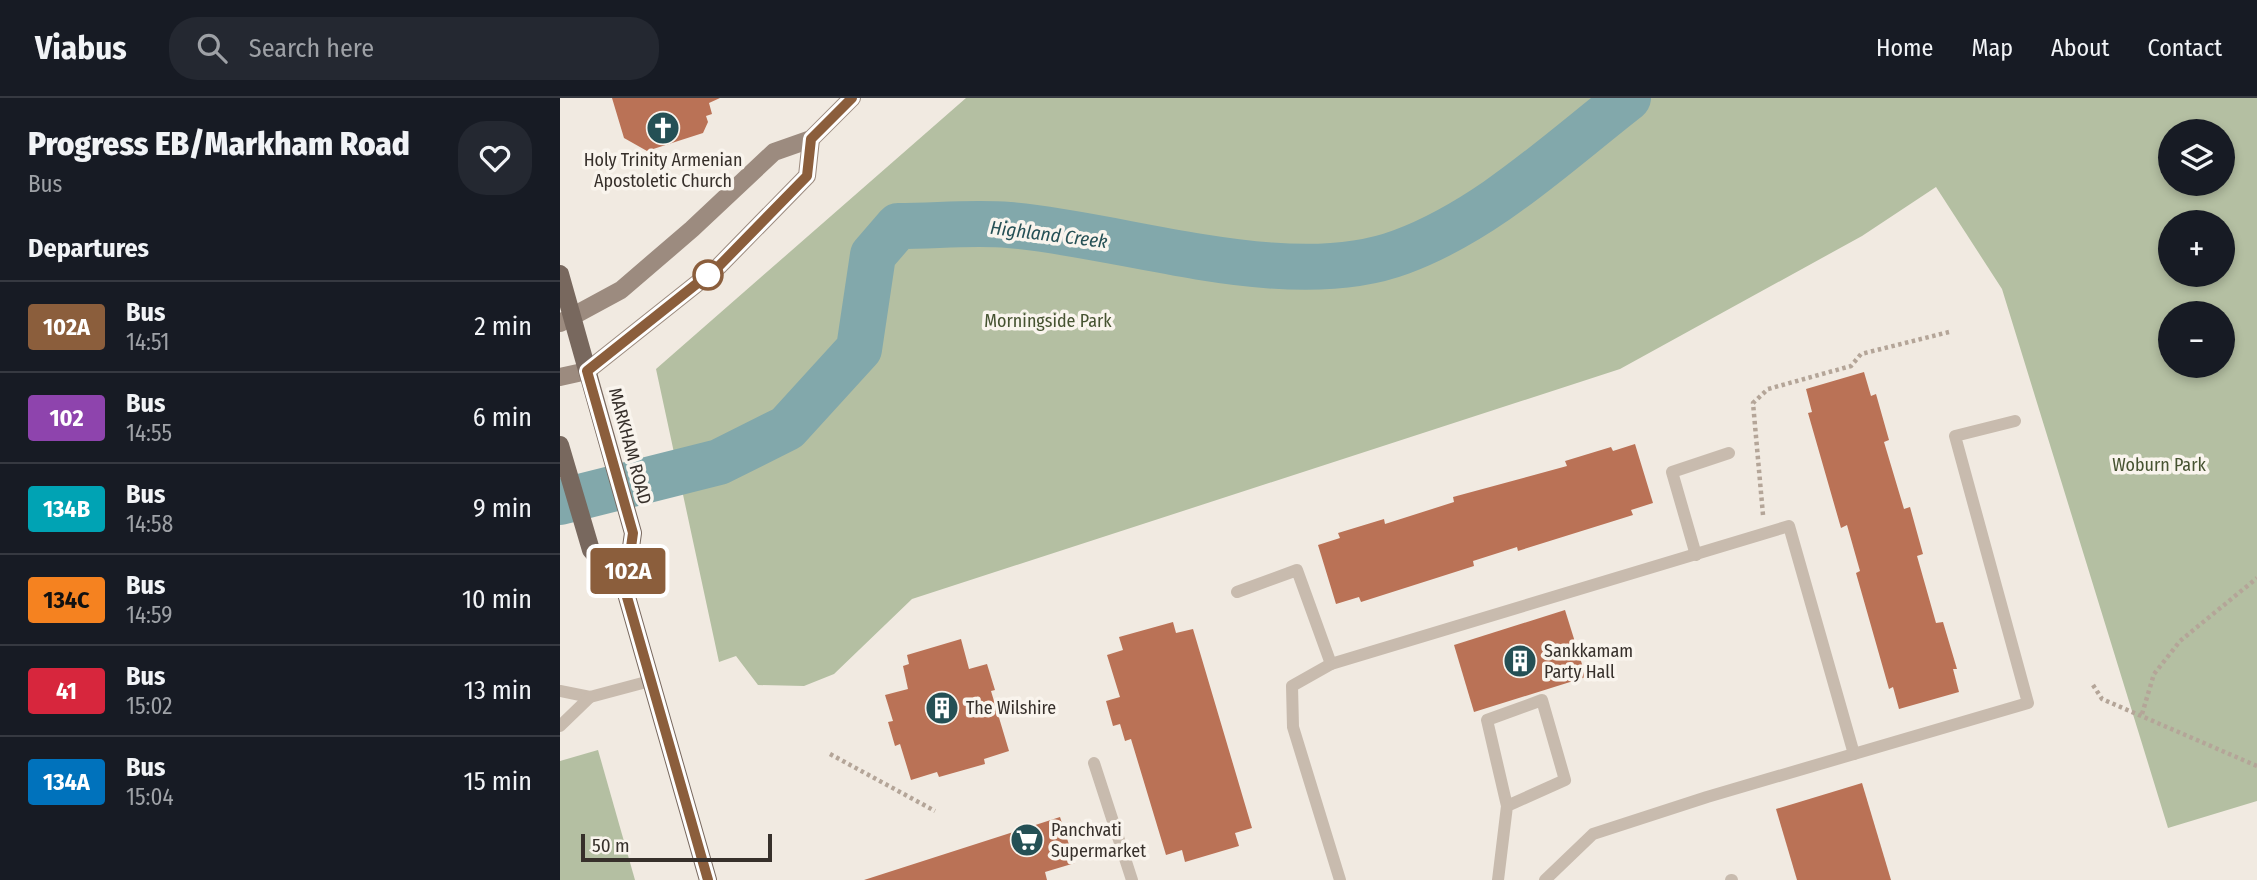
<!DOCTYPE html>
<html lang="en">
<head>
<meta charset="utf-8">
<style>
  body { margin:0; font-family:"Fira Sans Condensed",sans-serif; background:#242831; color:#f1f3f6; height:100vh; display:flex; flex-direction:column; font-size:26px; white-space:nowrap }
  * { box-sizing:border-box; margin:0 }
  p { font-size:23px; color:#9ea1a6 }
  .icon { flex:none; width:38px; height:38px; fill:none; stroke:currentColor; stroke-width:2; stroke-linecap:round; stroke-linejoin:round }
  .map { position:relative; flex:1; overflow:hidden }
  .drawer { display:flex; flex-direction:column; background:#171b24; width:560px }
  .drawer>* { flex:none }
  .badge { padding:0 14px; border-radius:5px; font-size:24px; line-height:46px }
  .controls { position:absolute; left:1598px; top:21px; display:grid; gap:14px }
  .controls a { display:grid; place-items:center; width:77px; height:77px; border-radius:50%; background:#171b24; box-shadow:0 4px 10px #0003; font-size:35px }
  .scale { position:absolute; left:21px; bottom:18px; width:191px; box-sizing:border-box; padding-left:7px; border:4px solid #37302b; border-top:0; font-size:19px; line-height:24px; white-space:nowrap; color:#37302b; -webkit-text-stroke:5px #f9f4ed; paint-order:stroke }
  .map>.badge { position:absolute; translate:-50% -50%; box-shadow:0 0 0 4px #fff }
  h2 { padding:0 28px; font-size:26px; line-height:63px }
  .round { display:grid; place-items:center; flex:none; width:74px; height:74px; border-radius:28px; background:#242831 }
  .overview { display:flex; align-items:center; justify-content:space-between; height:119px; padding:0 28px }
  h1 { font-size:33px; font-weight:800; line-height:52px }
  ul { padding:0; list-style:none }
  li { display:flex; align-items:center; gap:21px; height:91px; padding:0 28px; border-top:2px solid #363941 }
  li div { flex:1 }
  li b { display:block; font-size:26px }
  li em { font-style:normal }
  li .badge { min-width:77px; font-weight:700; text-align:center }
  header { display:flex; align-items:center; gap:42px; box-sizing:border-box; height:98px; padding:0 35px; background:#171b24; border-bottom:2px solid #363941 }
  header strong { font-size:33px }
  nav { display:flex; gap:38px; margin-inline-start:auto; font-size:24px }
  .search { width:490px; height:63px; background:#242831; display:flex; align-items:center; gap:18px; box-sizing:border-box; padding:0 24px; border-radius:28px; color:#9ea1a6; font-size:26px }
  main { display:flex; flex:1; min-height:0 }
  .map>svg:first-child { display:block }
  .green { fill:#b4bfa2; fill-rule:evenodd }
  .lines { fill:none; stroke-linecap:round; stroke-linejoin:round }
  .river { stroke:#82a8ab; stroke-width:46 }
  .building { fill:#ba7256 }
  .path { stroke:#b4a598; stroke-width:4.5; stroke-dasharray:3.5 3.5; stroke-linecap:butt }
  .service { stroke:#c8bbae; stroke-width:12 }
  .secondary { stroke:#9c8b7f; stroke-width:18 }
  .primary { stroke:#78685e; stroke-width:18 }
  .line-casing { stroke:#fff; stroke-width:16 }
  .line { stroke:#8b5e3c; stroke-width:10 }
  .stop-dot { fill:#fff; stroke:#8b5e3c; stroke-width:3.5 }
  .labels { text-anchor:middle; stroke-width:7; stroke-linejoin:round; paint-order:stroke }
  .poi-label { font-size:18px; fill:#37302b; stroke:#f9f4ed; text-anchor:start }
  .park-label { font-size:18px; fill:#465331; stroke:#f9f4ed }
  .street-label { font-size:18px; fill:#37302b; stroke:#f9f4ed }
  .water-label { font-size:19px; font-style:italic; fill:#255055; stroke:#f9f4ed }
</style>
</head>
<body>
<header>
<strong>Viabus</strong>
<div class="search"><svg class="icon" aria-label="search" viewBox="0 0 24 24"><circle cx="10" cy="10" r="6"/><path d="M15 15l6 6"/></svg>Search here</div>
<nav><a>Home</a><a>Map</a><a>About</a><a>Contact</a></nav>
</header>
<main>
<section class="drawer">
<div class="overview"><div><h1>Progress EB/Markham Road</h1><p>Bus</p></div><a class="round"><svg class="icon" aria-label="heart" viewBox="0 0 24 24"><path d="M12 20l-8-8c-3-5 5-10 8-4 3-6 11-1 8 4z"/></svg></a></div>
<h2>Departures</h2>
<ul>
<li><span class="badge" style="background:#8b5e3c;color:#fff">102A</span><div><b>Bus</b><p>14:51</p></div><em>2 min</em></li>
<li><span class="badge" style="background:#8e44ad;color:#fff">102</span><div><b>Bus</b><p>14:55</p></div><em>6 min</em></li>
<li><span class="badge" style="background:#00a3b4;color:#fff">134B</span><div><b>Bus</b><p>14:58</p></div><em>9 min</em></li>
<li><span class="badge" style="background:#f58220;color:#111">134C</span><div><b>Bus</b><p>14:59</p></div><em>10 min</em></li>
<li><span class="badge" style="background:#d7263d;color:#fff">41</span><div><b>Bus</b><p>15:02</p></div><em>13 min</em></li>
<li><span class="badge" style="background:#0072bc;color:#fff">134A</span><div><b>Bus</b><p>15:04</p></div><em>15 min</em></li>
</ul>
</section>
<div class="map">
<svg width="1697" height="782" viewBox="0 0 1697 782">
  <rect width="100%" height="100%" fill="#f1eae1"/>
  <g class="green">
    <path d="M406,0H1697V703L1608,730L1442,191L1376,89L1302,138L1060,271L352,501L274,576L244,588L198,587L176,558L159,564L96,271ZM1662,33V86H1610V33ZM1610,124H1662V177H1610ZM1610,215H1662V268H1610Z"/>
    <path d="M38,652L75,782H0V663Z"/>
  </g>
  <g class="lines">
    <path class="river" d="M0,404L159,364L227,330L299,251L313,157L338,128C375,128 413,124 449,127C567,137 729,196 841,154C927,122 996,56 1068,0"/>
  </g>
  <g class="building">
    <path d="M52,0H160L149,5L152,16L146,18L148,24L143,35L87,53L64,40Z"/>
    <path d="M1304,274L1311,298L1316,296L1329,342L1324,344L1344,411L1350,409L1363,456L1357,458L1376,525L1383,524L1397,571H1393L1399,594L1339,611L1333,589L1329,591L1296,475L1300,473L1287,427L1281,430L1248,315L1252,314L1246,291Z"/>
    <path d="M1075,346L1093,405L1071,412L1073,417L958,453L957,449L913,463L914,468L801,504L799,499L776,506L758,447L780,440L778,435L824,421L825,426L894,404L893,399L1007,368L1005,363L1051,349L1053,353Z"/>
    <path d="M1005,512L1026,579L914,614L894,547Z"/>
    <path d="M613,524L616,535L633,531L692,730L675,735L679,748L625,764L622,752L606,757L571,641L565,643L560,626L553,628L546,603L560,599L547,557L563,552L559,539Z"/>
    <path d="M401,541L409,571L427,566L435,592L431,593L449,653L424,661L425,666L379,679L377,674L351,682L340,646L335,648L328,624L333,623L325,597L348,591L343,568L349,566L347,557Z"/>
    <path d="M1302,685L1331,782H1237L1216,711Z"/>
    <path d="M500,719L515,765L485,774L487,782H304Z"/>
  </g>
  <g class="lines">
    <g class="path">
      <path d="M1203,417L1193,305L1208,291L1291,268L1301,256L1389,234"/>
      <path d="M1533,587L1542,601L1697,668"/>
      <path d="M1582,616L1594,576L1620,543L1697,480"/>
      <path d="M270,656L375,713"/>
    </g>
    <g class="service">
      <path d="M1136,457L1112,374L1169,355"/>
      <path d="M677,494L737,472L771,566"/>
      <path d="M0,593L30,599L90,583"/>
      <path d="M0,628L30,599"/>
      <path d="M534,665L572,782"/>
      <path d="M780,782L733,629L732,588L771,566L1229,428L1294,656"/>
      <path d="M938,782L947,708L927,622L982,602L1005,682L947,708"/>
      <path d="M985,782L1033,736L1147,699L1468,605L1395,338L1455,323"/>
      <path d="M1171,782H1172"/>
    </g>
    <g class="secondary">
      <path d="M0,225L61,192L132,131L214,54L251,41L292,0"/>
      <path d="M0,279L27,273L159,168L247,78L251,41"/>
    </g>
    <g class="primary">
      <path d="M0,176L73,435L65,492L148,782"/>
      <path d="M0,347L31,452L65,492"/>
    </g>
  </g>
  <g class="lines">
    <defs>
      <path id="line" d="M148,782L65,492L73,435L27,273L159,168L247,78L251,41L292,0"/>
    </defs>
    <use href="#line" class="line-casing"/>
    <use href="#line" class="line"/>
  </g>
  <defs>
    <symbol id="church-disc" viewBox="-11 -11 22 22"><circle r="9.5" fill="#255055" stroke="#f9f4ed"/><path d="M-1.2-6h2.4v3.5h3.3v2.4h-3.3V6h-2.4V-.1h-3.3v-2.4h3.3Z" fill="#fff"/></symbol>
    <symbol id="building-disc" viewBox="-11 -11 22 22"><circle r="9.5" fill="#255055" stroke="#f9f4ed"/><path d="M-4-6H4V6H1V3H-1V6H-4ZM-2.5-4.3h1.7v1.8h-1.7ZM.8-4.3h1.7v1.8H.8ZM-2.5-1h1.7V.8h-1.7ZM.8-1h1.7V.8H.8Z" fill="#fff"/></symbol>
    <symbol id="supermarket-disc" viewBox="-11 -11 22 22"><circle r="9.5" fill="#255055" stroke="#f9f4ed"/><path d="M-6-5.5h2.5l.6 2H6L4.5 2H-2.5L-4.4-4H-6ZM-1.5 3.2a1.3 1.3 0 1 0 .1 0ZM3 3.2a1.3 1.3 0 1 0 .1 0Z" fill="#fff"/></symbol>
  </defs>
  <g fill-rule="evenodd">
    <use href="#church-disc" x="84" y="11" width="38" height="38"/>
    <use href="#building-disc" x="941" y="544" width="38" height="38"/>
    <use href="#building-disc" x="363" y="591" width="38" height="38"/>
    <use href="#supermarket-disc" x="448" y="723" width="38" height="38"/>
  </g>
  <circle class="stop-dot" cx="148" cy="177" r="14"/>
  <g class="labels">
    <g class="poi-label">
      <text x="103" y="68" text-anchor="middle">Holy Trinity Armenian<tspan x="103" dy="21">Apostoletic Church</tspan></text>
      <text x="984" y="559">Sankkamam<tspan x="984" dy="21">Party Hall</tspan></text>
      <text x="406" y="616">The Wilshire</text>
      <text x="491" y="738">Panchvati<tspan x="491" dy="21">Supermarket</tspan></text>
    </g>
    <g class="park-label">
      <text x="488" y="229">Morningside Park</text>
      <text x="1599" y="373">Woburn Park</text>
    </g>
    <g class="street-label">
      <text transform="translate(70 348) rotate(75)" y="6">MARKHAM ROAD</text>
    </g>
    <g class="water-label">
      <text transform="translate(489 136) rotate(7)" y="7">Highland Creek</text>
    </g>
  </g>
</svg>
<div class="controls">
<a><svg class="icon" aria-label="layers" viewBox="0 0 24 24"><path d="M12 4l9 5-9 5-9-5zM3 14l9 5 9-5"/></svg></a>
<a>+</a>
<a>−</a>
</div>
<div class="scale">50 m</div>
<b class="badge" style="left:68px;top:473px;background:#8b5e3c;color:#fff">102A</b>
</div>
</main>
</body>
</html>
